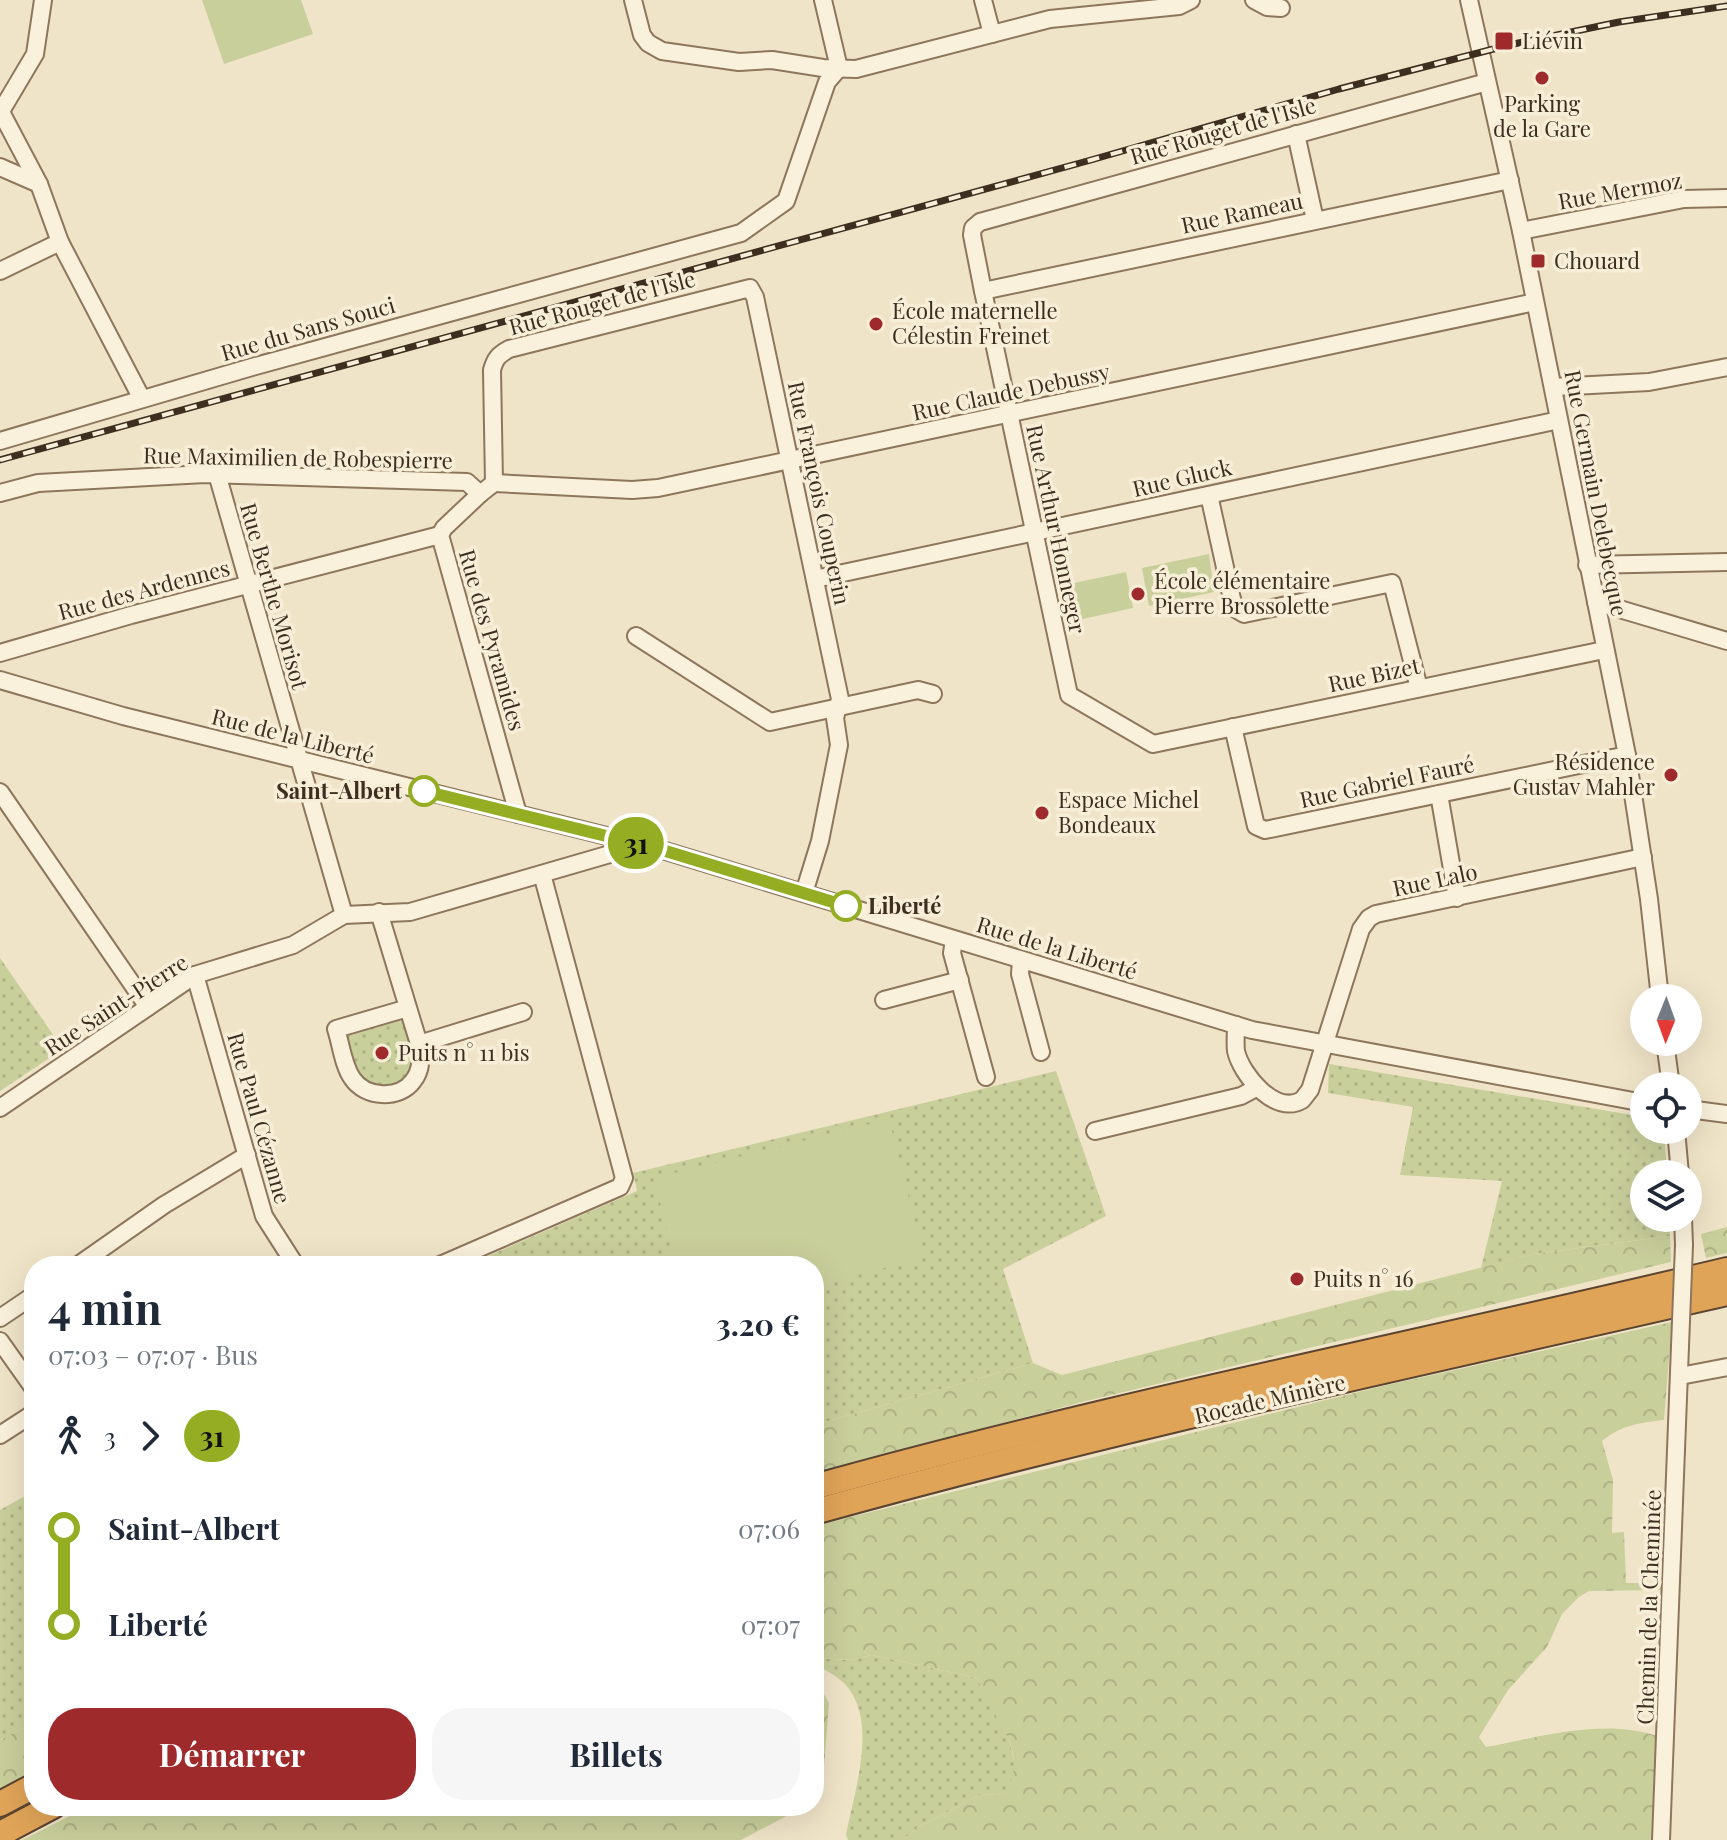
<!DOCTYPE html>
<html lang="fr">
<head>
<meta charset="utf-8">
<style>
  body { margin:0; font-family:"Playfair Display",serif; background:#f6f6f7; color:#1f2937; height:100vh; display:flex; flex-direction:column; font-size:30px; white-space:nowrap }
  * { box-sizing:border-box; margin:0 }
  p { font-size:26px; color:#747a83 }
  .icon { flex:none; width:44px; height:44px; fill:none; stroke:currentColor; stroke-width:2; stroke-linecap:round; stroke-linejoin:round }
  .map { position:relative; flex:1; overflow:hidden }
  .sheet { position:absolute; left:24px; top:1256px; width:800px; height:560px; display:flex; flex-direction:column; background:#fff; border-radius:32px; box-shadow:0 8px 32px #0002 }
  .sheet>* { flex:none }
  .badge { padding:0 16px; border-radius:26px; font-size:28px; line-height:52px }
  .needle { width:52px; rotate:181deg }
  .controls { position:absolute; left:1630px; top:984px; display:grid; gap:16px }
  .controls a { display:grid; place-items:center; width:72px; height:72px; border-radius:50%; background:#fff; box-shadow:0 8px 32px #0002; font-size:40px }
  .map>.badge { position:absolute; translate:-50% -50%; box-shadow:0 0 0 4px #fff }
  .legs { display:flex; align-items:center; gap:12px; height:88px; padding:0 24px; font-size:26px }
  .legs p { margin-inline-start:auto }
  .head { display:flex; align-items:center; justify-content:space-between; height:136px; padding:0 24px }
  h1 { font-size:44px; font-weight:700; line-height:60px }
  .primary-button { display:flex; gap:16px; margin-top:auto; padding:16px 24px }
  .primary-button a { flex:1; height:92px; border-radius:32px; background:#9e2a2b; color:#fff; font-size:32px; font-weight:700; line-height:92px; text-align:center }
  .primary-button a+a { background:#f6f6f7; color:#1f2937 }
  ul { padding:0 24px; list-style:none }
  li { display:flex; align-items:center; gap:28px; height:96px; font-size:30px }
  li i { display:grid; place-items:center; width:12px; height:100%; margin:0 10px; background:currentColor }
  li i::after { content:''; width:20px; height:20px; margin:-10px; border:6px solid; border-radius:50%; background:#fff }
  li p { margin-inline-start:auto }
  li:first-child i { background:linear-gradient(#0000 50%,currentColor 0) }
  li:last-child i { background:linear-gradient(currentColor 50%,#0000 0) }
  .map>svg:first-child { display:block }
  .grass { fill:url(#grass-dots) }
  .forest { fill:url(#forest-crowns) }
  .green { fill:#c9cf9b }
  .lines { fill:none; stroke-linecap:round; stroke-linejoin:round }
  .minor-casing { stroke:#8d765c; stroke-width:20 }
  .highway-casing { stroke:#5b4430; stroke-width:28 }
  .minor { stroke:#faf1dc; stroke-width:16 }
  .highway { stroke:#e0a458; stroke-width:24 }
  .rail-casing { stroke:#3d2e20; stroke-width:7 }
  .rail { stroke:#f7eed8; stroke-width:4; stroke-dasharray:12; stroke-linecap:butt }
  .minor-bridge-casing { stroke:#8d765c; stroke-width:20; stroke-linecap:butt }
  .minor-bridge { stroke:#faf1dc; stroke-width:16 }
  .line-1-casing { stroke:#fff; stroke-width:18 }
  .line-1 { stroke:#94ad23; stroke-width:12 }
  .poi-dot { fill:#9e2a2b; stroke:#f7eed8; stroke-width:3 }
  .stop-1-dot { fill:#fff; stroke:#94ad23; stroke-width:4 }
  .labels { text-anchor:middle; stroke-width:7; stroke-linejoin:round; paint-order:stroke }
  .poi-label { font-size:22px; fill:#3d2e20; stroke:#f7eed8; text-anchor:start }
  .street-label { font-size:22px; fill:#3d2e20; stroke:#f7eed8 }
  .stop-label { font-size:22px; font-weight:bold; fill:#3d2e20; stroke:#f7eed8; text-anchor:end }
</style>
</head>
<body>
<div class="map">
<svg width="1727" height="1840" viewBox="0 0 1727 1840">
  <defs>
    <pattern id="grass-dots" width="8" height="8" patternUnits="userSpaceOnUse" patternTransform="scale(2)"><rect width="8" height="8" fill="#c9cf9b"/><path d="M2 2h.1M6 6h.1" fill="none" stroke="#aeb285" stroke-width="1.8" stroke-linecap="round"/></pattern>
    <pattern id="forest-crowns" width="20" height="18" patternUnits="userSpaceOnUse" patternTransform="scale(2)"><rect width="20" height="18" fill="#c9cf9b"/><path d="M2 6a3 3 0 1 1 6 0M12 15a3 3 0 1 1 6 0" fill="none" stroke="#aeb285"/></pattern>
  </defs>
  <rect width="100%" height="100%" fill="#f0e4c8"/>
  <g class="grass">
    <path d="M0,958L63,1049L0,1091Z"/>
    <path d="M404,1017L414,1055L410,1074L395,1086L377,1087L358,1076L347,1037L352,1031Z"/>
    <path d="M1329,1064L1644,1117V1130H1664L1667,1174H1644V1218H1669L1670,1236L1534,1254L1481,1268L1502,1181L1400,1175L1413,1107L1328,1093Z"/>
    <path d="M1056,1071L1106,1216L1003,1269L1033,1363L814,1425V1266H465L637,1191L633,1173Z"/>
    <path d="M34,1491V1722L0,1740V1510Z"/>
    <path d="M872,1655L977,1678C990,1706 1022,1748 1013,1779C1011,1785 1006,1790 1002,1795L982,1794L917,1828L903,1840H848L846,1835C854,1792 877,1727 849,1689C841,1678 826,1670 814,1664V1658L851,1660Z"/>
  </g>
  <g class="forest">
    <path d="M1727,1227V1253L1706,1258L1701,1234Z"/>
    <path d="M1670,1236L1671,1262L1086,1401L814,1473V1425L1033,1363L1062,1375L1534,1254Z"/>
    <path d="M1672,1322L1664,1420C1640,1423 1621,1425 1602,1441L1613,1480L1612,1533L1624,1532L1626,1583H1662V1590L1589,1591L1579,1597L1562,1614L1547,1647L1508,1690L1479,1737L1486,1747C1541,1737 1602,1718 1657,1736L1653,1840H903L917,1828L982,1794L1002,1795C1027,1763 1008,1737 991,1707C986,1698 982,1688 977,1678L872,1655L851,1660L814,1658V1526L1387,1385Z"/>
    <path d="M814,1677L829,1703L824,1767L814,1782Z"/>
    <path d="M34,1722V1773L0,1791V1740Z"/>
    <path d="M90,1806H797L792,1813L741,1840H22Z"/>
  </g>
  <g class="green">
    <path d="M202,0H301L313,34L224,64Z"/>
    <path d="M1209,554L1214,592L1149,606L1142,568Z"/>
    <path d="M1126,572L1133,608L1069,622L1060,586Z"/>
    <path d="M889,1119L924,1258L814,1286V1266H676L654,1178Z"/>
  </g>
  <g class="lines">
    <defs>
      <g id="minor">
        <path d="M633,0L642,35L648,43L662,51L739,62L772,60L823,68L856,69L1050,19L1179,6L1191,0"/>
        <path d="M823,0L839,68"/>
        <path d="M983,0L992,34"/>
        <path d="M1254,0L1267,7L1281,8"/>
        <path d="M1469,0L1521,231L1627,755L1649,899L1660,998"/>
        <path d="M1487,82L980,222L973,228L972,235L983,291L1069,695L1153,744L1604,650"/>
        <path d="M1,112L39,184L60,242L142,399"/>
        <path d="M0,113L35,54L43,0"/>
        <path d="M1296,134L1315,220"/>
        <path d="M0,167L39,184"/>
        <path d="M1521,231L1684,199L1727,198"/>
        <path d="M0,271L60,242"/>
        <path d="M983,291L1510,180"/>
        <path d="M1553,387L1649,382L1727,367"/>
        <path d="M0,441L252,367L741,233L786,201L827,82L839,68"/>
        <path d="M217,474L344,915"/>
        <path d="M494,483L632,490L658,488L1535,302"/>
        <path d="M494,483L492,370C495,359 498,355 509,349L750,288L755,297L840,699L835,718L839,745L820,841L804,893"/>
        <path d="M0,493L38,483L205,474L467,482L480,494L494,483"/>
        <path d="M480,494L444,528L440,535L518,814"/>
        <path d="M1209,495L1234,608L1244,614L1392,583L1419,688"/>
        <path d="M1587,565L1727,562"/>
        <path d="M815,579L1559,420"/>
        <path d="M1596,602L1727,641"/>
        <path d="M636,636L770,722L918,690L933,694"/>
        <path d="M0,653L131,615L440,535"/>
        <path d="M0,680L123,716L659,849L1252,1030L1644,1103"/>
        <path d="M1233,727L1256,826L1265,830L1627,755"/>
        <path d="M0,792L148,1007"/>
        <path d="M1439,794L1457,898"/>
        <path d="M379,912L419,1044C421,1057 422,1070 413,1081C399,1100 365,1098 352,1078C343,1065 341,1044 336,1029L408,1008"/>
        <path d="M954,940L952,953L986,1077"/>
        <path d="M1021,960L1020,974L1041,1052"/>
        <path d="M195,975L264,1216L296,1266"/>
        <path d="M884,1000L960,980"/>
        <path d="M1236,1025C1236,1033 1235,1043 1236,1051C1241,1074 1275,1116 1302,1100C1305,1097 1307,1093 1310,1090L1361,929L1369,918L1376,914L1643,857"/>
        <path d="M1665,1042L1671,1086"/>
        <path d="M419,1044L523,1012"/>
        <path d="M0,1108L195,975L293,945L344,915L410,912L610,854L618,847L621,838"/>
        <path d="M1688,1109L1727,1114"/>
        <path d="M1676,1130L1680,1174"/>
        <path d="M1095,1131L1241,1096L1256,1088"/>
        <path d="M1683,1218L1684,1245"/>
        <path d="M77,1266L164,1205L247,1155"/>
        <path d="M438,1266L620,1187L624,1178L542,874"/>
        <path d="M0,1318L34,1295"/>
        <path d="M0,1341L34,1389"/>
        <path d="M1680,1376L1727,1367"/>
        <path d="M0,1435L34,1413"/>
        <path d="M1661,1840L1680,1346"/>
      </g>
      <g id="highway">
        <path d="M814,1487C1115,1403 1423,1343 1727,1270"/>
        <path d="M814,1512C1115,1428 1422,1363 1727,1293"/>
        <path d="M0,1804L34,1786"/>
        <path d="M0,1834L53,1806"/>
      </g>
    </defs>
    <use href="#minor" class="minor-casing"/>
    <use href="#highway" class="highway-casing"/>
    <use href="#minor" class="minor"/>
    <use href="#highway" class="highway"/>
    <defs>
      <path id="rail" d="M0,460L1091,160L1339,89L1509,45L1619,22L1727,6"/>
    </defs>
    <use href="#rail" class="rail-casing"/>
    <use href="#rail" class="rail"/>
    <defs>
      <path id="minor-bridge" d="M1680,1346L1684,1245"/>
    </defs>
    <use href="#minor-bridge" class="minor-bridge-casing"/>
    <use href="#minor-bridge" class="minor-bridge"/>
  </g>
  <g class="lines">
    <defs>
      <path id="line-1" d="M424,791L659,849L846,906"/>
    </defs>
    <use href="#line-1" class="line-1-casing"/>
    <use href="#line-1" class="line-1"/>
  </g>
  <g class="poi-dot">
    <rect x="1494" y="31" width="20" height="20" rx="4"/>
    <circle cx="1542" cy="78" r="8"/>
    <rect x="1530" y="253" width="16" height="16" rx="4"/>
    <circle cx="876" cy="324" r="8"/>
    <circle cx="1138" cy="594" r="8"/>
    <circle cx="1671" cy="775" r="8"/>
    <circle cx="1042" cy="813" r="8"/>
    <circle cx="382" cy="1053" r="8"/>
    <circle cx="1297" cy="1279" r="8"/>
  </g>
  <g class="stop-1-dot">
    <circle cx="424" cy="791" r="14"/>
    <circle cx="846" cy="906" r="14"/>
  </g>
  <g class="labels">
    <g class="poi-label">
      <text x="1522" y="49">Liévin</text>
      <text x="1542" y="112" text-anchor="middle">Parking<tspan x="1542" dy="25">de la Gare</tspan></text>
      <text x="1554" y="269">Chouard</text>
      <text x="892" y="319">École maternelle<tspan x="892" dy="25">Célestin Freinet</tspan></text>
      <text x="1154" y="589">École élémentaire<tspan x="1154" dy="25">Pierre Brossolette</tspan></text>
      <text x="1655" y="770" text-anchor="end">Résidence<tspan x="1655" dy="25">Gustav Mahler</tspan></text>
      <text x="1058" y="808">Espace Michel<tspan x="1058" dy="25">Bondeaux</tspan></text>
      <text x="398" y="1061">Puits n° 11 bis</text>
      <text x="1313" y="1287">Puits n° 16</text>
    </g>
    <g class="street-label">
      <text transform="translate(1223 131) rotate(-16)" y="8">Rue Rouget de l'Isle</text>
      <text transform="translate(1620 191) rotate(-10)" y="8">Rue Mermoz</text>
      <text transform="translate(1242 213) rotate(-12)" y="8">Rue Rameau</text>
      <text transform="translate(602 303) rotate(-15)" y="8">Rue Rouget de l'Isle</text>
      <text transform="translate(308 329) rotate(-16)" y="8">Rue du Sans Souci</text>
      <text transform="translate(1011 392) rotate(-12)" y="8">Rue Claude Debussy</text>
      <text transform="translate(298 458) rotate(1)" y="8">Rue Maximilien de Robespierre</text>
      <text transform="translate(1182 478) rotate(-13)" y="8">Rue Gluck</text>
      <text transform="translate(819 493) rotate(78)" y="8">Rue François Couperin</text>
      <text transform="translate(1596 493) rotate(79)" y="8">Rue Germain Delebecque</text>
      <text transform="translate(1056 529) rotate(78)" y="8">Rue Arthur Honneger</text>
      <text transform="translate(144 590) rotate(-15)" y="8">Rue des Ardennes</text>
      <text transform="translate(274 596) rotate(74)" y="8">Rue Berthe Morisot</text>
      <text transform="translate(492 640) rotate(74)" y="8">Rue des Pyramides</text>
      <text transform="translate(1374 675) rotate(-12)" y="8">Rue Bizet</text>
      <text transform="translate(293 736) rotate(14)" y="8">Rue de la Liberté</text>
      <text transform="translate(1387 782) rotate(-12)" y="8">Rue Gabriel Fauré</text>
      <text transform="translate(1435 880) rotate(-12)" y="8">Rue Lalo</text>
      <text transform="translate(1057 948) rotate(17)" y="8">Rue de la Liberté</text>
      <text transform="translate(116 1005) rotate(-33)" y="8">Rue Saint-Pierre</text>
      <text transform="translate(259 1118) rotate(74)" y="8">Rue Paul Cézanne</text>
      <text transform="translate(1270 1399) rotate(-13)" y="8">Rocade Minière</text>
      <text transform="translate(1649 1607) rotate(-88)" y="8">Chemin de la Cheminée</text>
    </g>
    <g class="stop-label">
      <text x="402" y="799">Saint-Albert</text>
      <text x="868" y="914" text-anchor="start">Liberté</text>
    </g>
  </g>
</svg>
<div class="controls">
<a><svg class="needle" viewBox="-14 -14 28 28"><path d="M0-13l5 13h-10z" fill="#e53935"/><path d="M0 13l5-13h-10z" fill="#747a83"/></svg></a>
<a><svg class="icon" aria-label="locate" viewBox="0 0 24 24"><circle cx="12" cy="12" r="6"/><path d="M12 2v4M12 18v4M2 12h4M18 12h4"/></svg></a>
<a><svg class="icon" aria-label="layers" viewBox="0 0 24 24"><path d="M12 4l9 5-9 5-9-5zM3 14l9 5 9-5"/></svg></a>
</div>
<b class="badge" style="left:636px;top:843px;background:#94ad23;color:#111">31</b>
<section class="sheet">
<div class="head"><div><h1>4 min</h1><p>07:03 – 07:07 · Bus</p></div><b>3.20 €</b></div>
<div class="legs"><svg class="icon" aria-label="walk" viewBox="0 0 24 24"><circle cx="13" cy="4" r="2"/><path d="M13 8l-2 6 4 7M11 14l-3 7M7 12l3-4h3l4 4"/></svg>3<svg class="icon" aria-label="forward" viewBox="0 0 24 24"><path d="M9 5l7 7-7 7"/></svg><b class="badge" style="background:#94ad23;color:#111">31</b></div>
<ul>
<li><i style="color:#94ad23"></i><b>Saint-Albert</b><p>07:06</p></li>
<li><i style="color:#94ad23"></i><b>Liberté</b><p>07:07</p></li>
</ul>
<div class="primary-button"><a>Démarrer</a><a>Billets</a></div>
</section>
</div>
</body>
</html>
